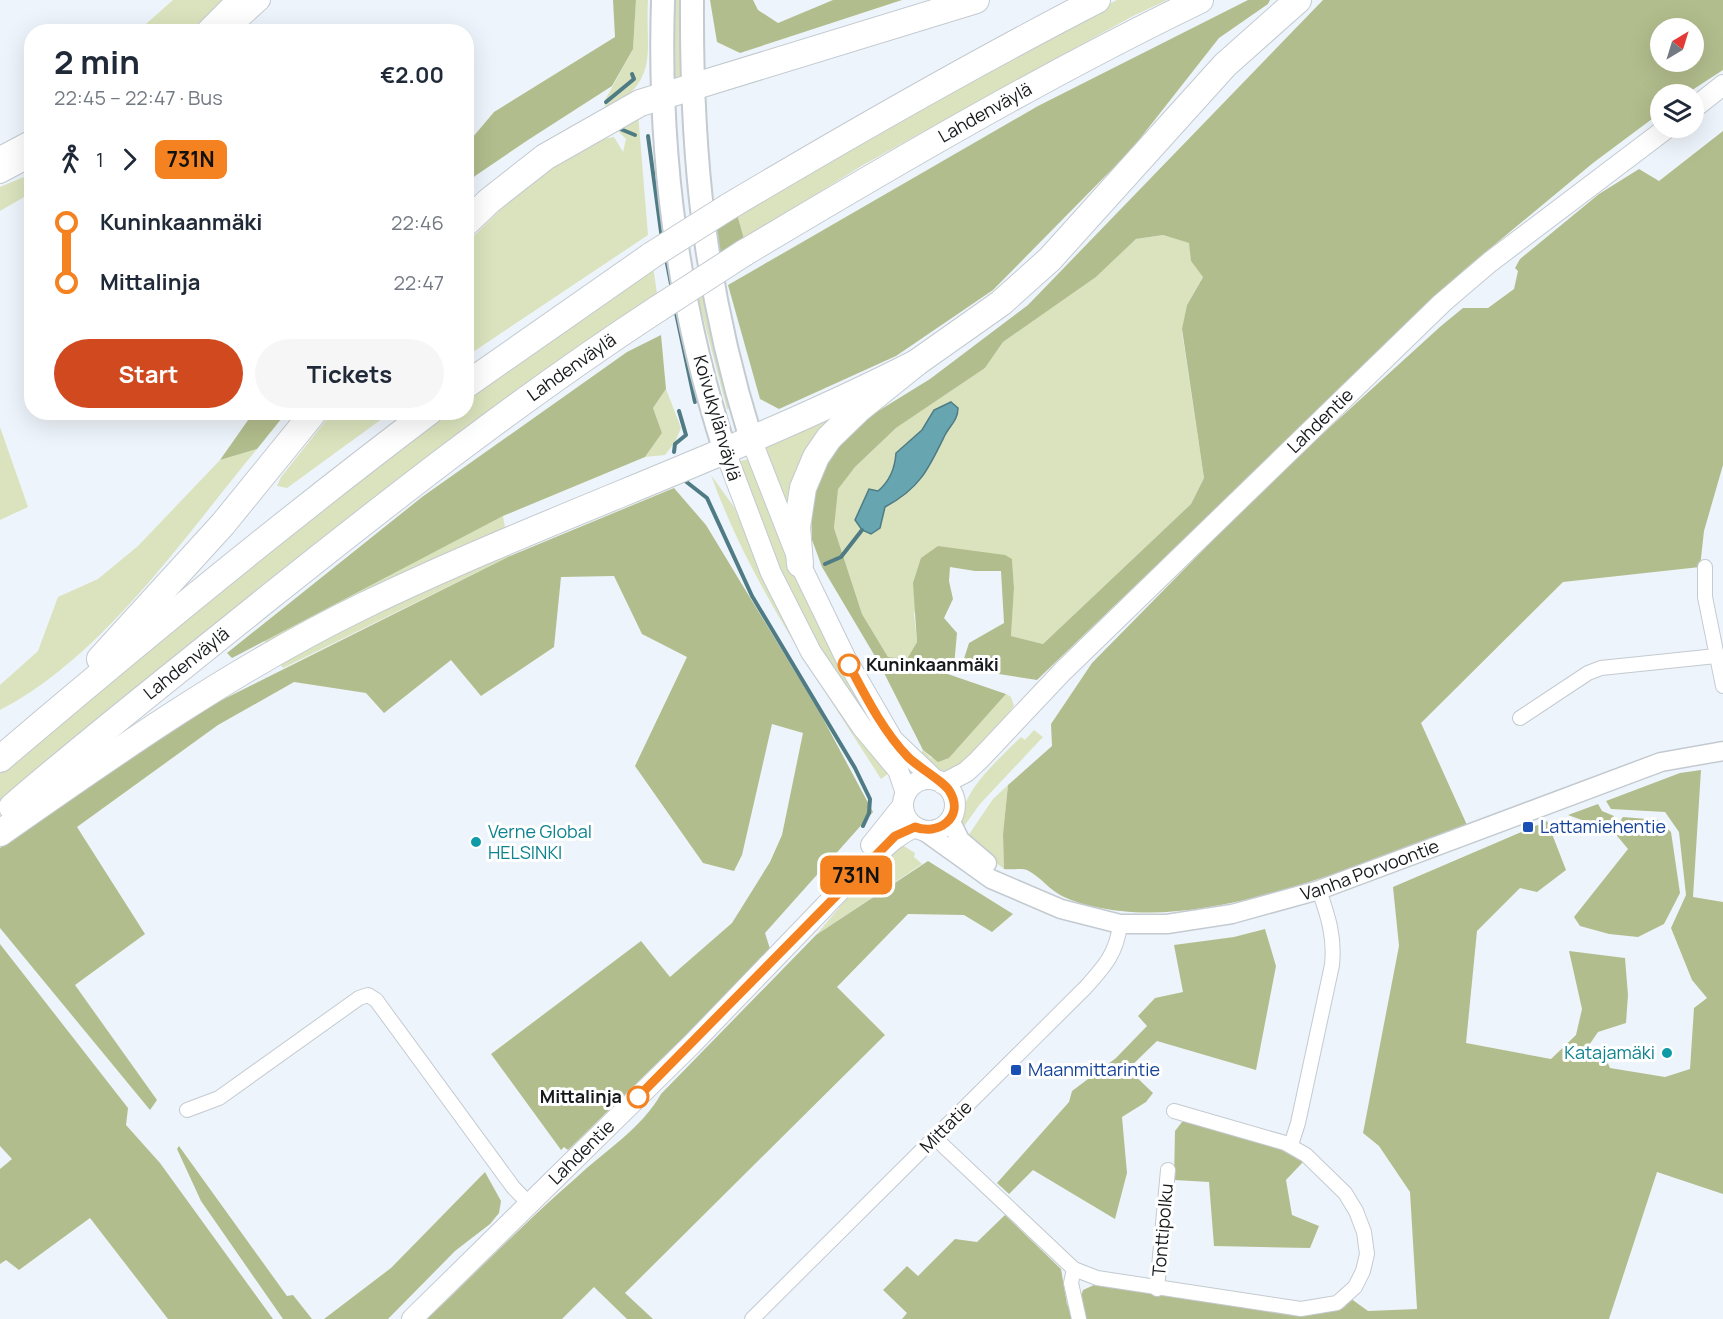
<!DOCTYPE html>
<html lang="en">
<head>
<meta charset="utf-8">
<style>
  body { margin:0; font-family:Manrope,sans-serif; background:#f6f6f7; color:#1f2937; height:100vh; display:flex; flex-direction:column; font-size:22px; white-space:nowrap }
  * { box-sizing:border-box; margin:0 }
  p { font-size:20px; color:#747a83 }
  .icon { flex:none; width:33px; height:33px; fill:none; stroke:currentColor; stroke-width:2; stroke-linecap:round; stroke-linejoin:round }
  .map { position:relative; flex:1; overflow:hidden }
  .details { position:absolute; left:24px; top:24px; width:450px; height:396px; display:flex; flex-direction:column; background:#fff; border-radius:24px; box-shadow:0 6px 24px #0002 }
  .details>* { flex:none }
  .badge { padding:0 12px; border-radius:9px; font-size:21px; line-height:39px }
  .needle { width:39px; rotate:38deg }
  .fabs { position:absolute; left:1650px; top:18px; display:grid; gap:12px }
  .fabs a { display:grid; place-items:center; width:54px; height:54px; border-radius:50%; background:#fff; box-shadow:0 6px 24px #0002; font-size:30px }
  .map>.badge { position:absolute; translate:-50% -50%; box-shadow:0 0 0 3px #fff }
  .legs { display:flex; align-items:center; gap:9px; height:66px; padding:0 30px; font-size:20px }
  .legs p { margin-inline-start:auto }
  .summary { display:flex; align-items:center; justify-content:space-between; height:102px; padding:0 30px }
  h1 { font-size:33px; font-weight:700; line-height:45px }
  .button { display:flex; gap:12px; margin-top:auto; padding:12px 30px }
  .button a { flex:1; height:69px; border-radius:36px; background:#d1491f; color:#fff; font-size:24px; font-weight:700; line-height:69px; text-align:center }
  .button a+a { background:#f6f6f7; color:#1f2937 }
  ul { padding:0 30px; list-style:none }
  li { display:flex; align-items:center; gap:21px; height:60px; font-size:22px }
  li i { display:grid; place-items:center; width:9px; height:100%; margin:0 8px; background:currentColor }
  li i::after { content:''; width:15px; height:15px; margin:-8px; border:4px solid; border-radius:50%; background:#fff }
  li p { margin-inline-start:auto }
  li:first-child i { background:linear-gradient(#0000 50%,currentColor 0) }
  li:last-child i { background:linear-gradient(currentColor 50%,#0000 0) }
  .map>svg:first-child { display:block }
  .green { fill:#dae3bd }
  .forest { fill:#b2bd8d; fill-rule:evenodd }
  .water { fill:#67a5b1; stroke:#4f7b84; stroke-width:1.5 }
  .lines { fill:none; stroke-linecap:round; stroke-linejoin:round }
  .stream { stroke:#4f7b84; stroke-width:4 }
  .minor-casing { stroke:#c3cad0; stroke-width:16 }
  .tertiary-casing { stroke:#c3cad0; stroke-width:21 }
  .secondary-casing { stroke:#c3cad0; stroke-width:22 }
  .primary-casing { stroke:#c3cad0; stroke-width:26 }
  .motorway-casing { stroke:#c3cad0; stroke-width:28 }
  .minor { stroke:#fff; stroke-width:14 }
  .tertiary { stroke:#fff; stroke-width:18 }
  .secondary { stroke:#fff; stroke-width:20 }
  .primary { stroke:#fff; stroke-width:22 }
  .motorway { stroke:#fff; stroke-width:26 }
  .motorway-bridge-casing { stroke:#c3cad0; stroke-width:28; stroke-linecap:butt }
  .motorway-bridge { stroke:#fff; stroke-width:26 }
  .line-1-casing { stroke:#fff; stroke-width:14 }
  .line-1 { stroke:#f58220; stroke-width:9 }
  .stop-1-dot { fill:#fff; stroke:#f58220; stroke-width:3 }
  .transit-dot { fill:#1a4fb4; stroke:#fff; stroke-width:2 }
  .culture-dot { fill:#0f9aa8; stroke:#fff; stroke-width:2 }
  .labels { text-anchor:middle; stroke-width:6; stroke-linejoin:round; paint-order:stroke }
  .street-label { font-size:18px; fill:#17191b; stroke:#fff }
  .stop-label { font-size:18px; font-weight:bold; fill:#17191b; stroke:#fff; text-anchor:start }
  .transit-label { font-size:18px; fill:#164399; stroke:#fff; text-anchor:start }
  .culture-label { font-size:18px; fill:#0d838f; stroke:#fff; text-anchor:start }
</style>
</head>
<body>
<div class="map">
<svg width="1723" height="1319" viewBox="0 0 1723 1319">
  <rect width="100%" height="100%" fill="#eef4fb"/>
  <g class="green">
    <path d="M173,0H225L189,31L137,32Z"/>
    <path d="M636,0H648C645,53 661,78 607,111L604,102L633,49Z"/>
    <path d="M669,0H683L684,77H670Z"/>
    <path d="M1117,0H1167L1133,16L863,165L744,239L737,214L1007,55Z"/>
    <path d="M638,113L648,235L467,356V243C504,206 560,144 614,137L623,152L626,139L613,126Z"/>
    <path d="M31,174V193L0,211V187Z"/>
    <path d="M1163,235L1190,243L1191,261L1203,276L1187,305L1182,332L1204,478L1191,504L1043,644L1011,636L1014,588L1012,559L938,546L914,614L917,642L907,659L888,657L862,614L834,528L837,489L855,467L896,428L985,368L1003,342L1096,277L1136,239Z"/>
    <path d="M653,267L657,293L649,301L518,391L322,538L0,802V769L306,518L445,413L466,412L467,396Z"/>
    <path d="M704,294L733,408L727,409L698,298Z"/>
    <path d="M666,389L681,428L675,442L665,455L645,457L662,433L653,408Z"/>
    <path d="M855,402L789,516L762,441Z"/>
    <path d="M332,413H390L287,488L277,486L281,477Z"/>
    <path d="M0,427L28,507L0,520Z"/>
    <path d="M257,449C184,537 103,657 0,710V685L38,651L58,597L98,579L138,546L220,460Z"/>
    <path d="M749,459L897,760L824,658L787,587L736,462Z"/>
    <path d="M711,475L734,507L774,600L893,770L881,779C819,681 750,584 711,475Z"/>
    <path d="M503,516L510,556L283,668L264,640Z"/>
    <path d="M1006,694L1011,697L1014,706C1000,724 972,771 947,771C936,771 927,763 918,757L923,750L931,758H949Z"/>
    <path d="M1034,730L1043,737L980,804L962,829C955,796 1000,758 1021,737L1025,740Z"/>
    <path d="M1008,785L1003,834L1004,869L973,845L968,836L993,799Z"/>
    <path d="M896,841L915,853L914,857L922,864L816,935Z"/>
  </g>
  <g class="forest">
    <path d="M613,0H636L633,49L612,86L528,140L475,176L467,186V144L494,112L615,37Z"/>
    <path d="M710,0H753L758,10L778,23L833,0H902L740,53L717,42Z"/>
    <path d="M1248,0H1270L1268,4L1219,38L1131,150L993,290L896,356L779,409L760,399L728,285L1038,106Z"/>
    <path d="M1323,0H1723V70L1686,94H1660V113L1593,163L1464,270L1037,680L961,668L969,643L1004,623L1001,571H975L950,567L949,581L953,599L944,618L957,633L954,666L942,667L936,670L1006,694L949,758L938,762L923,750L879,663L822,567L812,540L811,512L814,490L829,457L862,421L930,379L1028,305ZM1660,28H1694V62H1660ZM1163,235L1189,243L1191,261L1203,277L1187,305L1182,329L1204,478L1191,504L1043,644L1011,636L1014,588L1012,559L1005,555L938,546L921,558L913,583L917,642L907,659L888,657L862,614L834,528L838,489L855,467L896,428L985,368L1003,342L1096,277L1136,239Z"/>
    <path d="M1723,131V465L1704,531L1700,567L1563,582L1421,723L1467,825C1368,861 1226,923 1121,911C1102,909 1081,905 1064,897C1050,891 1040,876 1027,870C1021,868 1011,870 1004,869L1003,834L1008,785L1052,746L1051,724L1092,663L1274,478L1441,326L1463,308H1488L1514,289L1518,271L1515,268L1520,259L1599,194L1639,169L1659,181Z"/>
    <path d="M737,214L744,239L720,253L716,227Z"/>
    <path d="M661,335L666,389L653,408L662,433L645,457L503,516L232,658L227,653L422,497L627,352Z"/>
    <path d="M253,413H286L257,449L220,460Z"/>
    <path d="M674,488L706,525L820,713L873,812L765,933L771,952L568,1150L564,1147L561,1150L491,1054L641,941L670,977L732,923L770,862L782,835L803,733L772,724L742,855L734,871L703,863L635,766L687,657L642,634L614,576L561,577L554,647L481,696L451,660L384,713L366,693L294,682L218,725L77,827L145,934L75,985L157,1100L150,1110L0,928V848L57,803L176,723L510,556Z"/>
    <path d="M1701,770L1693,897L1723,902V1194L1657,1172L1609,1319H1086L1079,1302L1083,1290L1094,1285L1299,1316L1345,1307L1350,1298L1368,1311L1417,1309L1410,1192L1379,1146L1363,1133L1399,946L1393,887L1547,821L1566,870L1537,892L1520,888L1477,931L1466,1043L1551,1059L1576,1035L1582,1009L1569,951L1625,958L1628,995L1626,1023L1598,1032L1587,1048L1602,1050L1610,1068L1665,1077L1690,1069L1694,1008L1707,998L1692,980L1671,928L1686,895L1679,832L1665,812L1611,809L1606,801L1680,773Z"/>
    <path d="M1598,804L1602,811L1614,816L1604,828L1568,815Z"/>
    <path d="M1623,817L1659,820L1671,832L1680,893L1664,924L1638,937L1609,934L1580,926L1574,917L1628,849L1613,831Z"/>
    <path d="M928,861L1013,914L992,932L964,915L908,914L837,987L885,1035L625,1293L653,1319H627L594,1287L562,1319H427C477,1272 525,1222 577,1177C606,1150 641,1129 661,1094L816,935Z"/>
    <path d="M1265,929L1276,966L1256,1070L1157,1041L1128,1069L1153,1093L1146,1102L1122,1117L1127,1173L1115,1219L1033,1170L1009,1194L997,1183L1069,1102L1072,1091L1116,1058L1147,1026L1138,1016L1155,998L1183,992L1174,945L1234,937Z"/>
    <path d="M0,944L128,1108L126,1125L160,1163L273,1319H168L90,1218L19,1270L6,1260L0,1264V1169L12,1159L0,1146Z"/>
    <path d="M1196,1120L1280,1149L1303,1162L1286,1180L1292,1215L1319,1226L1310,1248L1214,1246L1209,1182L1174,1180L1175,1131L1182,1122Z"/>
    <path d="M179,1146L287,1296L293,1295L312,1319H283L201,1201L177,1149Z"/>
    <path d="M485,1172L501,1201L499,1213L490,1224L455,1251L388,1319H324L391,1268Z"/>
    <path d="M1005,1215L1061,1269L1067,1304L1074,1319H902L907,1313L883,1290L907,1266L918,1276L955,1239L977,1242Z"/>
  </g>
  <path class="water" d="M951,402L958,408C958,421 949,426 944,437C928,470 919,489 885,507L880,528L871,534L862,530L855,520L869,489L878,491C890,481 895,468 896,453L922,430L934,410Z"/>
  <g class="lines">
    <g class="stream">
      <path d="M606,102L634,79L632,74"/>
      <path d="M618,128L635,135"/>
      <path d="M648,136L662,239"/>
      <path d="M666,258L672,289"/>
      <path d="M675,308L695,402"/>
      <path d="M674,452L675,444L686,435L679,411"/>
      <path d="M684,480L707,498L752,596L855,768L870,799L869,813L863,826"/>
      <path d="M825,564L841,557L862,530"/>
    </g>
    <defs>
      <g id="minor">
        <path d="M1705,567V597L1723,686"/>
        <path d="M1520,718L1588,673L1601,668L1716,656"/>
        <path d="M187,1110L219,1098L359,998L368,995L376,1000L513,1187L530,1205"/>
        <path d="M935,1138L1074,1269L1097,1278L1301,1309L1337,1303L1355,1287L1363,1271L1367,1254L1364,1232L1356,1211L1345,1193L1306,1155L1285,1143L1174,1111"/>
        <path d="M1291,1145L1298,1123L1332,965C1335,937 1328,916 1319,890"/>
        <path d="M1074,1269L1071,1283L1079,1319"/>
        <path d="M1157,1289L1168,1170"/>
        <path d="M752,1319L1085,988C1104,967 1117,953 1120,924"/>
      </g>
      <g id="tertiary">
        <path d="M950,820L960,840L987,863"/>
        <path id="s1" d="M924,831L991,879L1061,909L1120,924H1167L1232,914L1319,890L1661,762L1723,751"/>
      </g>
      <g id="secondary">
        <path d="M205,32L237,0"/>
        <path d="M225,32L260,0"/>
        <path d="M1694,108L1723,85"/>
        <path d="M0,157L32,140"/>
        <path d="M0,173L32,156"/>
        <path d="M751,439L800,564L846,659L893,740L935,780"/>
        <path d="M725,451L771,573L811,652L862,727L898,770L906,793"/>
        <circle cx="929" cy="805" r="26"/>
        <path id="s2" d="M943,784L966,772L978,761L1063,671L1442,303L1490,262L1667,128"/>
        <path d="M871,845L903,805"/>
        <path id="s3" d="M412,1319L691,1045L851,879C875,861 887,839 915,827"/>
      </g>
      <g id="primary">
        <path d="M663,0C658,153 678,306 725,451"/>
        <path d="M692,0C691,157 704,288 751,439"/>
      </g>
      <g id="motorway">
        <path d="M728,207C849,135 971,65 1097,0"/>
        <path d="M466,223L489,201L545,157L640,103L976,0"/>
        <path id="s4" d="M744,253C893,164 1043,76 1200,0"/>
        <path d="M466,385L652,255"/>
        <path d="M800,564L797,527L803,488L816,457L829,438L860,408L916,363L1001,303L1050,259L1225,65L1298,0"/>
        <path d="M100,659L223,524L314,412"/>
        <path d="M0,759C140,640 282,523 429,412"/>
        <path id="s5" d="M12,807C93,737 178,671 262,603C391,500 521,398 659,308"/>
        <path d="M0,833C117,751 235,668 365,605C546,518 737,454 916,363"/>
      </g>
    </defs>
    <use href="#minor" class="minor-casing"/>
    <use href="#tertiary" class="tertiary-casing"/>
    <use href="#secondary" class="secondary-casing"/>
    <use href="#primary" class="primary-casing"/>
    <use href="#motorway" class="motorway-casing"/>
    <use href="#minor" class="minor"/>
    <use href="#tertiary" class="tertiary"/>
    <use href="#secondary" class="secondary"/>
    <use href="#primary" class="primary"/>
    <use href="#motorway" class="motorway"/>
    <defs>
      <g id="motorway-bridge">
        <path d="M652,255L728,207"/>
        <path d="M659,308L744,253"/>
      </g>
    </defs>
    <use href="#motorway-bridge" class="motorway-bridge-casing"/>
    <use href="#motorway-bridge" class="motorway-bridge"/>
  </g>
  <g class="lines">
    <defs>
      <path id="line-1" d="M638,1097L895,836L915,827C937,836 965,818 950,792C945,782 919,768 908,757C883,731 866,697 849,665"/>
    </defs>
    <use href="#line-1" class="line-1-casing"/>
    <use href="#line-1" class="line-1"/>
  </g>
  <g class="stop-1-dot">
    <circle cx="849" cy="665" r="10"/>
    <circle cx="638" cy="1097" r="10"/>
  </g>
  <g class="transit-dot">
    <rect x="1522" y="821" width="12" height="12" rx="3"/>
    <rect x="1010" y="1064" width="12" height="12" rx="3"/>
  </g>
  <g class="culture-dot">
    <circle cx="476" cy="842" r="6"/>
    <circle cx="1667" cy="1053" r="6"/>
  </g>
  <g class="labels">
    <g class="street-label">
      <text dy="6" stroke="none"><textPath href="#s4" startOffset="279">Lahdenväylä</textPath></text>
      <text dy="6" stroke="none"><textPath href="#s5" startOffset="712">Lahdenväylä</textPath></text>
      <text transform="translate(717 418) rotate(74)" y="6">Koivukylänväylä</text>
      <text dy="6" stroke="none"><textPath href="#s2" startOffset="525">Lahdentie</textPath></text>
      <text dy="6" stroke="none"><textPath href="#s5" startOffset="226">Lahdenväylä</textPath></text>
      <text dy="6" stroke="none"><textPath href="#s1" startOffset="477">Vanha Porvoontie</textPath></text>
      <text transform="translate(946 1127) rotate(-45)" y="6">Mittatie</text>
      <text dy="6" stroke="none"><textPath href="#s3" startOffset="238">Lahdentie</textPath></text>
      <text transform="translate(1163 1230) rotate(-85)" y="6">Tonttipolku</text>
    </g>
    <g class="stop-label">
      <text x="866" y="671">Kuninkaanmäki</text>
      <text x="622" y="1103" text-anchor="end">Mittalinja</text>
    </g>
    <g class="transit-label">
      <text x="1540" y="833">Lattamiehentie</text>
      <text x="1028" y="1076">Maanmittarintie</text>
    </g>
    <g class="culture-label">
      <text x="488" y="838">Verne Global<tspan x="488" dy="21">HELSINKI</tspan></text>
      <text x="1655" y="1059" text-anchor="end">Katajamäki</text>
    </g>
  </g>
</svg>
<div class="fabs">
<a><svg class="needle" viewBox="-14 -14 28 28"><path d="M0-13l5 13h-10z" fill="#e53935"/><path d="M0 13l5-13h-10z" fill="#747a83"/></svg></a>
<a><svg class="icon" aria-label="layers" viewBox="0 0 24 24"><path d="M12 4l9 5-9 5-9-5zM3 14l9 5 9-5"/></svg></a>
</div>
<b class="badge" style="left:856px;top:875px;background:#f58220;color:#111">731N</b>
<section class="details">
<div class="summary"><div><h1>2 min</h1><p>22:45 – 22:47 · Bus</p></div><b>€2.00</b></div>
<div class="legs"><svg class="icon" aria-label="walk" viewBox="0 0 24 24"><circle cx="13" cy="4" r="2"/><path d="M13 8l-2 6 4 7M11 14l-3 7M7 12l3-4h3l4 4"/></svg>1<svg class="icon" aria-label="forward" viewBox="0 0 24 24"><path d="M9 5l7 7-7 7"/></svg><b class="badge" style="background:#f58220;color:#111">731N</b></div>
<ul>
<li><i style="color:#f58220"></i><b>Kuninkaanmäki</b><p>22:46</p></li>
<li><i style="color:#f58220"></i><b>Mittalinja</b><p>22:47</p></li>
</ul>
<div class="button"><a>Start</a><a>Tickets</a></div>
</section>
</div>
</body>
</html>
